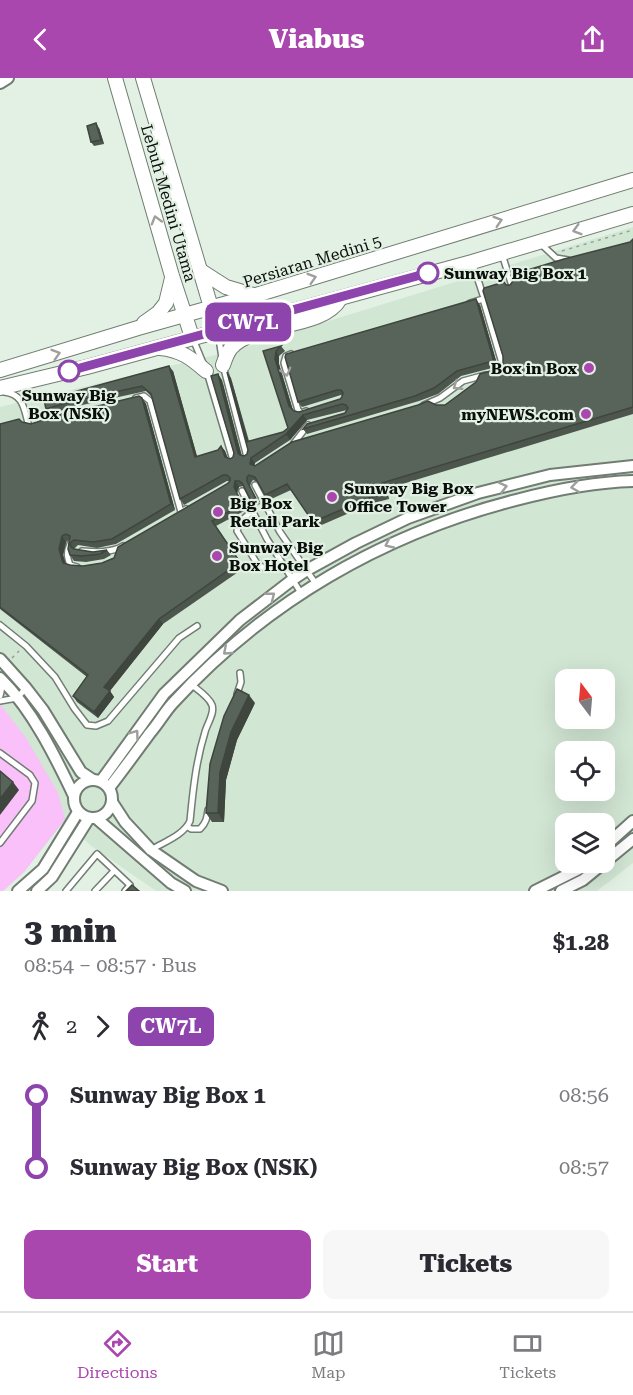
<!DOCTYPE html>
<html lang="en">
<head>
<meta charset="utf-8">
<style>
  body { margin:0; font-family:"Roboto Serif",serif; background:#f7f7f7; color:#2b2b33; height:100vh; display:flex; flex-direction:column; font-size:22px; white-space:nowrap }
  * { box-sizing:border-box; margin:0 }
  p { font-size:20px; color:#7c7c81 }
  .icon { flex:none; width:33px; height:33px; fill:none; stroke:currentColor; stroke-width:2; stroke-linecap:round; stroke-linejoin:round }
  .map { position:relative; height:813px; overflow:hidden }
  .sheet { display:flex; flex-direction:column; background:#fff; flex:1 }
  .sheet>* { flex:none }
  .badge { padding:0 12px; border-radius:9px; font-size:21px; line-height:39px }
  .needle { width:39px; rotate:344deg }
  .controls { position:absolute; left:555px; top:591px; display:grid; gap:12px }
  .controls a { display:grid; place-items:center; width:60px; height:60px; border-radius:12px; background:#fff; box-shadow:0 6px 24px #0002; font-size:30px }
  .map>.badge { position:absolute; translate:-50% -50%; box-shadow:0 0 0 3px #fff }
  .legs { display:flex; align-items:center; gap:9px; height:66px; padding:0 24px; font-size:20px }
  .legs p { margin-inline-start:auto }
  .headline { display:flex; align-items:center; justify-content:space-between; height:102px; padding:0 24px }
  h1 { font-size:33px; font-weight:800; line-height:45px }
  .button { display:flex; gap:12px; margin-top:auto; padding:12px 24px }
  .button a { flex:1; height:69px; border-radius:12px; background:#aa47ae; color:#fff; font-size:24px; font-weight:800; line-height:69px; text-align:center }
  .button a+a { background:#f7f7f7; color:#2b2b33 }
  ul { padding:0 24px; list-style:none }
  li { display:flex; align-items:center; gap:21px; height:72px; font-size:22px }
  li i { display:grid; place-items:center; width:9px; height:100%; margin:0 8px; background:currentColor }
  li i::after { content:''; width:15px; height:15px; margin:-8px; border:4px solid; border-radius:50%; background:#fff }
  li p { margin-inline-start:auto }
  li:first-child i { background:linear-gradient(#0000 50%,currentColor 0) }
  li:last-child i { background:linear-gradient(currentColor 50%,#0000 0) }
  header { display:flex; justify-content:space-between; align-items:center; height:78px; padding:0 24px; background:#aa47ae; color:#fff; font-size:27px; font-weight:800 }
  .tabs { display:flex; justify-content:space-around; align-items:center; height:84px; border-top:2px solid #e1e1e2; background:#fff; font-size:16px; color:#7c7c81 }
  .tabs a { display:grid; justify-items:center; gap:3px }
  .tabs .current { color:#aa47ae }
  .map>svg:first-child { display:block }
  .built { fill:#d2e6d4; fill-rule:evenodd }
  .green { fill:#f9c0f9 }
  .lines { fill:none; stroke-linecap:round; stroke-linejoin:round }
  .lane-casing { stroke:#717d72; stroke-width:8 }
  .street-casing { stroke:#717d72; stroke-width:14 }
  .secondary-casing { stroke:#717d72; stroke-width:16 }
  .path { stroke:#959f95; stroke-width:1.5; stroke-dasharray:3 4.5; stroke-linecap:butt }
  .lane { stroke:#fff; stroke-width:5 }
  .street { stroke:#fff; stroke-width:10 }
  .secondary { stroke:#fff; stroke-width:14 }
  .wall { fill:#4c564d }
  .shaded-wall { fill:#3e463e }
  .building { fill:#586459; stroke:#3e463e; stroke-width:1.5 }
  .oneway { stroke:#9d9f9d }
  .line-1-casing { stroke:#fff; stroke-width:14 }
  .line-1 { stroke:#8e44ad; stroke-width:9 }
  .stop-1-dot { fill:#fff; stroke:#8e44ad; stroke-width:3 }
  .poi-dot { fill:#aa47ae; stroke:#e3f1e4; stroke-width:2 }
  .labels { text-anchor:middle; stroke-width:4.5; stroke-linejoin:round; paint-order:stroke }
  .street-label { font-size:16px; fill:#0b0f0b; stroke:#e3f1e4 }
  .stop-label { font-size:16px; font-weight:bold; fill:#0b0f0b; stroke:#e3f1e4; text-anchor:start }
  .poi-label { font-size:16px; font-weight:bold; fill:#0b0f0b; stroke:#e3f1e4; text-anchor:start }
</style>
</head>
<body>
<header><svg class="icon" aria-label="back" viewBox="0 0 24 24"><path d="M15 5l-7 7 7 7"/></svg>Viabus<svg class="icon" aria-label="share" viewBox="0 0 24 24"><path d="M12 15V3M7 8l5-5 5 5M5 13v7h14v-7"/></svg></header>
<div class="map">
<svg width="633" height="813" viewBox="0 0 633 813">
  <rect width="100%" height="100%" fill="#e3f1e4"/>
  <path class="built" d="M633,149V785L597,813H156L90,767L65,742L24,794L3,813H0V329L228,274ZM566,602H604V640H566ZM566,674H604V712H566ZM566,746H604V784H566Z"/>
  <path class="green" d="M0,626L26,660L58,715L65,741L24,794L3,813H0Z"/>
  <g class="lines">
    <defs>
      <g id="lane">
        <path d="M541,166L556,180L568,182"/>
        <path d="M502,176L512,208"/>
        <path d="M472,184L483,217"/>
        <path d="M470,225L483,221L502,285L501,291"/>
        <path d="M218,254L223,287L247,379"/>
        <path d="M193,261L203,285"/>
        <path d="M291,276L286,278L284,285L298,332L301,335L306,333"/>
        <path d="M207,294L233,382"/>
        <path d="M4,314C23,316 24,330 28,345"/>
        <path d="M136,320L144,318L150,323L181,434L186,431"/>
        <path d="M424,327L440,320L463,303L485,297"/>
        <path d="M294,365L308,347"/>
        <path d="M255,407L280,454L316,506"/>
        <path d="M242,413L267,461L301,515"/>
        <path d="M252,433L240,444L237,453L258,487L267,491L283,487"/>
        <path d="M70,466C66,474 67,479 70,487L77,489"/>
        <path d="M82,473C96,474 111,475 123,468"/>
        <path d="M0,547L26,568L55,599L74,630L87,647L96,648L108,643L179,560L197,548"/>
        <path d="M237,616L241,604L240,595"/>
        <path d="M0,618L3,605"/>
        <path d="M0,623L17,620L26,610"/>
        <path d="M0,675L30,697L35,705L32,723L0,765"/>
        <path d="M188,749L191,751H200C206,745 207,740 208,732"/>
        <path d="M151,772C164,764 184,757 190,743C193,712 196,683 205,654C207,646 215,635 212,627C209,619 198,612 192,607"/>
        <path d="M66,813L97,776L130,807L125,813"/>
        <path d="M95,813L114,793"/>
      </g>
      <g id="street">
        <path d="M0,5L8,0"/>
        <path d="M0,581L26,610L43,632L81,694L93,702"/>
        <path d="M0,600C32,631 55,678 74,718"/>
        <circle cx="93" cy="721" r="19"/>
        <path d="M101,703L164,616L240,542L292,502L307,492L356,465L408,440L478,415L550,397L633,388"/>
        <path d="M109,710C123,692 136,674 150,655C158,646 164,635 172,626C265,524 383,456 516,422C554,412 593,404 633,403"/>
        <path d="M112,724L125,744L151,772L196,803L222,813"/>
        <path d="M96,740L171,805L185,813"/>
        <path d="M604,769L633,743"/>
        <path d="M18,813L43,791L78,734"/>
        <path d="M37,813L52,799L89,740"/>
        <path d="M535,813L579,791L586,784"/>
        <path d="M561,813L583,802L633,761"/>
      </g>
      <g id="secondary">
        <path d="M115,0L172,198L192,259"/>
        <path d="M143,0L218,253"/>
        <path d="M201,193L226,209L253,217"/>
        <path d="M144,245L158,235L166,225L172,200"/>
        <path d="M160,270C181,272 191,280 206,293"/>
        <path d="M223,287C225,281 227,275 231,270C255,243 322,252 340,221"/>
        <path d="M0,292L138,250L256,217L633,102"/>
        <path d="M0,310L87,289L472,184L633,136"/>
      </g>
    </defs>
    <use href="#lane" class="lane-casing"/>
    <use href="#street" class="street-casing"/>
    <use href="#secondary" class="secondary-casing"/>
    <g class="path">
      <path d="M562,173L633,152"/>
      <path d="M12,580L19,573"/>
    </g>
    <use href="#lane" class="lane"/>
    <use href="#street" class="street"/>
    <use href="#secondary" class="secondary"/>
  </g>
  <g class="wall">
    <path d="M99,50L104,66L94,68L91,64Z"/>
    <path d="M633,161V336L386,411L389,421L370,426L317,449L291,412L269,422L258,404L253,402L251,405L250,409L260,426L255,428L245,409L243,408L239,409L237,415L246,432L216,448L244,490L163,546L110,613L114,619L98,640L77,624L73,618L87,599L0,531V346L22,344L31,346L142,320L146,326L175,432L116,466L97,470L78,467L74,471L93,474L107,472L111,477L104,481L86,484L74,483L70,477V461L66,464L63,477L66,486L70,487L83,488L102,485L114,480L227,406L230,403H227L184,427L180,421L152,319L146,313L73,329L50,336L46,331L44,322L173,293L197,379L218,372L221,368L225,373L228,380L230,381L233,379L234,375L222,302L242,378H244L247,376L248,372L231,300L249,363L283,354L288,350L263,273L281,268L285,273L279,278V286L293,332L294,333L299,334L340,321L342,318L341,317L302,329L298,324L480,227L497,286L496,289L461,298L438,316L419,323L307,356L303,351L345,335L347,332L307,342L290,362L255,385L254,388L436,327H445L498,291L503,286L506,207H510L630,164Z"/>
    <path d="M255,625L237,662L226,702L224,744H212L206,735L210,686Z"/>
  </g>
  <g class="shaded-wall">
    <path d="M96,45L99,50L104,66L101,62Z"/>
    <path d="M476,221L480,227L497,286L496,289L493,283Z"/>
    <path d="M276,273L279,278V286L293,333L289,328L275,281Z"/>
    <path d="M169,288L173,293L199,385L195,379Z"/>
    <path d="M227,294L231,300L250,370L246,364Z"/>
    <path d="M218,296L222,302L242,380L238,375Z"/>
    <path d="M142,320L146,326L175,432L171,426Z"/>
    <path d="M303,337L307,342L290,362L286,356Z"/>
    <path d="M221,368L225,373L229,385L225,379Z"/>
    <path d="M251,380L255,385L254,391L250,386Z"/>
    <path d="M235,403L239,409L237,415L246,432L234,409Z"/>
    <path d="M382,405L386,411L389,421L385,415Z"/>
    <path d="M62,458L66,464L63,477L67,491L63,485L59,471Z"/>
    <path d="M159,541L163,546L108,615L104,609Z"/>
    <path d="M110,613L114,619L98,640L94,634Z"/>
    <path d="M249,617L255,625L237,662L226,702L224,744L218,735L220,694L231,654Z"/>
    <path d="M13,704L19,712L0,737V721Z"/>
  </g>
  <g class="building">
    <path d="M96,45L101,62L91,64L87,48Z"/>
    <path d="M633,161V329L382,405L385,415L366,421L313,444L287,406L265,417L255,399L249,397L247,399V403L256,421L251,423L242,405L239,403H235L234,409L242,426L212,443L240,484L159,541L104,609L110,613L94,634L73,618L88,597L0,529V346L19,341L22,344L31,346L71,333L98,328L139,318L142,320L171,426L112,461L93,464L74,462L70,465L71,469L74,471L93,474L107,472L100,476L82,478L70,477L68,471L70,458L66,456L62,458L59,471L63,485L70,487L83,488L102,485L114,480L118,469L227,406L230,403V400L227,397H223L180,421L151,316L142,308L69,324L46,331L44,322L169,288L195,379L218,372L221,368L225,379L230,381L233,379L234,375L211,298L218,296L238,375L240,377L244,378L247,376L248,372L227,294L246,364L283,354L288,350L263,273L281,268L276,273L275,281L289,328L294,333L299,334L340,321L342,319L343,315L341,312H337L298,324L285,279L286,276L476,221L493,280V283L457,293L434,310L415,318L303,351L307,346L345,335L348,330L346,327L342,326L303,337L286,356L251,380L250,386L255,388L292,364L418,327L428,323L436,327H445L476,304L480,296L498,291L503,286V278L483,213L484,210L504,204L506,207H510L513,203L511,197L564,181L630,164Z"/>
    <path d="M237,611L249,617L231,654L220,694L218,735H206L210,686L224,638Z"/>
    <path d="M0,693L13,704L0,721Z"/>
    <path d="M132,807L139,813H126Z"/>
  </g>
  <defs><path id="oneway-chevron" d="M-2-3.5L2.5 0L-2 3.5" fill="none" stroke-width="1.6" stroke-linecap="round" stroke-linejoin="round" transform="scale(1.5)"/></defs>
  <g class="oneway">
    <use href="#oneway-chevron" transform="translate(156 142) rotate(-106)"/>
    <use href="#oneway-chevron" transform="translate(498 143) rotate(-17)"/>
    <use href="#oneway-chevron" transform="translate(577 152) rotate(164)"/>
    <use href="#oneway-chevron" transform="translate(312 200) rotate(-17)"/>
    <use href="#oneway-chevron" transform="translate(56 276) rotate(-17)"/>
    <use href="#oneway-chevron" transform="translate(286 294) rotate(74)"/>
    <use href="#oneway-chevron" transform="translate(457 308) rotate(147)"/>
    <use href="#oneway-chevron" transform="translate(503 409) rotate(-14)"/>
    <use href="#oneway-chevron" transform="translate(575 409) rotate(172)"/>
    <use href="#oneway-chevron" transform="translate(389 466) rotate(155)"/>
    <use href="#oneway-chevron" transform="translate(271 518) rotate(-38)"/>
    <use href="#oneway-chevron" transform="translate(227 573) rotate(139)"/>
    <use href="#oneway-chevron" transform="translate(135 656) rotate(-54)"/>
  </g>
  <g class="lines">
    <defs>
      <path id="line-1" d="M69,293L428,195"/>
    </defs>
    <use href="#line-1" class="line-1-casing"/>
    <use href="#line-1" class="line-1"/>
  </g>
  <g class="stop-1-dot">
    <circle cx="428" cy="195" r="10"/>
    <circle cx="69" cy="293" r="10"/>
  </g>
  <g class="poi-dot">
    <circle cx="589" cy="290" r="6"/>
    <circle cx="586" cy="336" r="6"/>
    <circle cx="332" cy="419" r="6"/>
    <circle cx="218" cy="434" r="6"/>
    <circle cx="217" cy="478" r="6"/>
  </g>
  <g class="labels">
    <g class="street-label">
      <text transform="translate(169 125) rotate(74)" y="6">Lebuh Medini Utama</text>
      <text transform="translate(312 183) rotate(-17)" y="6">Persiaran Medini 5</text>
    </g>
    <g class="stop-label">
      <text x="444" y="201">Sunway Big Box 1</text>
      <text x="69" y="323" text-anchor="middle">Sunway Big<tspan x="69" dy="18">Box (NSK)</tspan></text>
    </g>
    <g class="poi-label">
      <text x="577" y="296" text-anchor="end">Box in Box</text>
      <text x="574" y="342" text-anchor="end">myNEWS.com</text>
      <text x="344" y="416">Sunway Big Box<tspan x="344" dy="18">Office Tower</tspan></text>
      <text x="230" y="431">Big Box<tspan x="230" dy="18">Retail Park</tspan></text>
      <text x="229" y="475">Sunway Big<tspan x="229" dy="18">Box Hotel</tspan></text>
    </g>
  </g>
</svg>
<div class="controls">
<a><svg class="needle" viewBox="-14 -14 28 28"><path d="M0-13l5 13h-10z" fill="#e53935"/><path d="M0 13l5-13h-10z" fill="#7c7c81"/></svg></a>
<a><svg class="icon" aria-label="locate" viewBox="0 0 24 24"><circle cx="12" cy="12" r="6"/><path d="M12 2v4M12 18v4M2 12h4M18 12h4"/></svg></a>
<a><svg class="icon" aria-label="layers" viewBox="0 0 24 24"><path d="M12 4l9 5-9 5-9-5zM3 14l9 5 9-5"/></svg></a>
</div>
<b class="badge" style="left:248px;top:244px;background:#8e44ad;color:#fff">CW7L</b>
</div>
<section class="sheet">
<div class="headline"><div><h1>3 min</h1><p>08:54 – 08:57 · Bus</p></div><b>$1.28</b></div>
<div class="legs"><svg class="icon" aria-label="walk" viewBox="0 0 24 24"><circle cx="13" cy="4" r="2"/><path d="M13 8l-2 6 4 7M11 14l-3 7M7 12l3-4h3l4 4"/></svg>2<svg class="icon" aria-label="forward" viewBox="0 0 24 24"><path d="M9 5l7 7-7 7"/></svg><b class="badge" style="background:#8e44ad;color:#fff">CW7L</b></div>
<ul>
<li><i style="color:#8e44ad"></i><b>Sunway Big Box 1</b><p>08:56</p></li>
<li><i style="color:#8e44ad"></i><b>Sunway Big Box (NSK)</b><p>08:57</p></li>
</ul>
<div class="button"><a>Start</a><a>Tickets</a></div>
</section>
<nav class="tabs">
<a class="current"><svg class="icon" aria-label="directions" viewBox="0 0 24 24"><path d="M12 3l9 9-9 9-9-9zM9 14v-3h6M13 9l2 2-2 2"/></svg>Directions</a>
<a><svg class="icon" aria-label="map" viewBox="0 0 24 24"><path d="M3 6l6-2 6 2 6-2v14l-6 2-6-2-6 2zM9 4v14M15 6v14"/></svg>Map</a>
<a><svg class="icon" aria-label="tickets" viewBox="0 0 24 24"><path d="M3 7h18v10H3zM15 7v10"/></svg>Tickets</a>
</nav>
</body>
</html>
